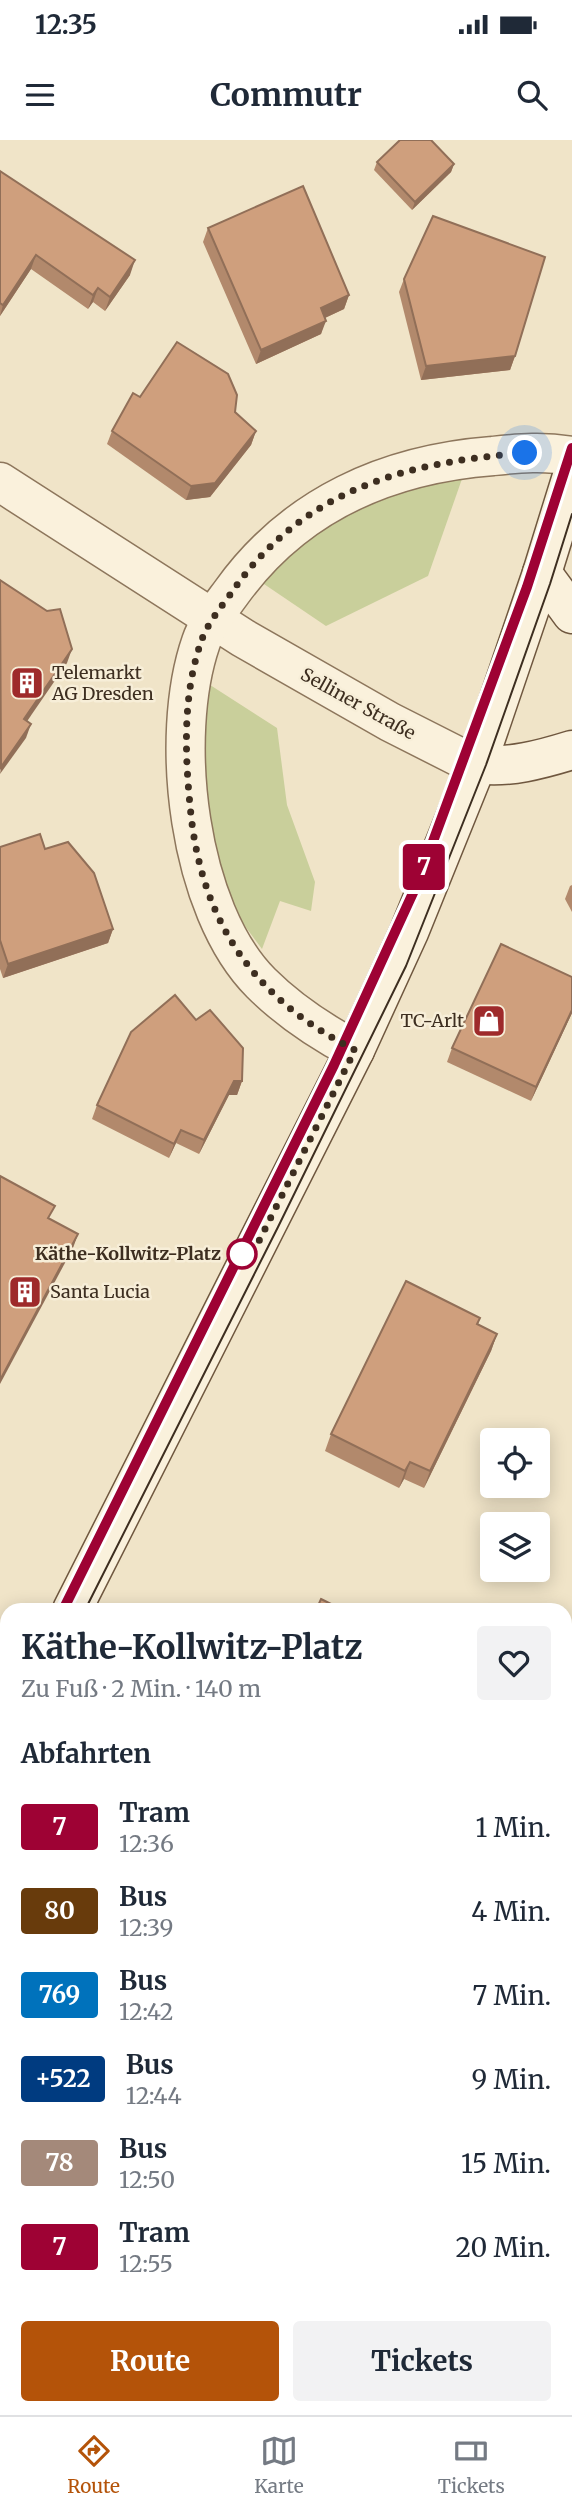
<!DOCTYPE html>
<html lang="de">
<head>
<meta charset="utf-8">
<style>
  body { margin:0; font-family:Merriweather,serif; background:#f2f2f3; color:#1f2937; height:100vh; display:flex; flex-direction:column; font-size:26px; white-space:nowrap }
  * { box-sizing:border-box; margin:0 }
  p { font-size:23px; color:#747a83 }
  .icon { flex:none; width:38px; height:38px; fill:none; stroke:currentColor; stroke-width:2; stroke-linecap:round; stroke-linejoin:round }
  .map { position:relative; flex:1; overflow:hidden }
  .sheet { position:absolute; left:0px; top:1463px; width:572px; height:812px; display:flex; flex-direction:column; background:#fff; border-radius:21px 21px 0 0; box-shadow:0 4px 18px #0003 }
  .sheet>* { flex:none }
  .badge { padding:0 14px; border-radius:5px; font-size:24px; line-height:46px }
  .tools { position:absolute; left:480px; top:1288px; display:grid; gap:14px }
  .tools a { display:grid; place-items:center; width:70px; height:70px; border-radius:7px; background:#fff; box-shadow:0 4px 18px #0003; font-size:35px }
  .you { position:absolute; width:35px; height:35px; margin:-18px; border:5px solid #fff; border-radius:50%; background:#1a73e8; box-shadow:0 0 0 10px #1a73e833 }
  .map>.badge { position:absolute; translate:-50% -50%; box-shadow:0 0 0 4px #fff }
  h2 { padding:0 21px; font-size:26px; line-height:63px }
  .round { display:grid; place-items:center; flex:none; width:74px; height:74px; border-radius:7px; background:#f2f2f3 }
  .headline { display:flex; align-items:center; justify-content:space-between; height:119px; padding:0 21px }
  h1 { font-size:33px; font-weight:700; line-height:52px }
  .cta { display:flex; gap:14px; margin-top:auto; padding:14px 21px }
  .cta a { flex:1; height:80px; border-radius:7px; background:#b45309; color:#fff; font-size:28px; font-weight:700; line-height:80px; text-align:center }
  .cta a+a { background:#f2f2f3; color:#1f2937 }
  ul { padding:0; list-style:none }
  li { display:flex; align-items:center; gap:21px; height:84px; padding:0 21px }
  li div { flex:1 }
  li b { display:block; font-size:26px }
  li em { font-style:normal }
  li .badge { min-width:77px; font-weight:700; text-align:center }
  .status { display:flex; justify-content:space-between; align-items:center; height:49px; padding:0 35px; background:#fff; direction:ltr }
  .status svg { height:19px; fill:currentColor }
  header { display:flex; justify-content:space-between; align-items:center; height:91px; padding:0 21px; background:#fff; font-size:32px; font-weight:700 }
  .dock { display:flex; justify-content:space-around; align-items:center; height:98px; border-top:2px solid #e0e1e3; background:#fff; font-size:19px; color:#747a83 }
  .dock a { display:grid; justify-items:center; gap:4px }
  .dock .active { color:#b45309 }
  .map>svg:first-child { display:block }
  .green { fill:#c9cf9b }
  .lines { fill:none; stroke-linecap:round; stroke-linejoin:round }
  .minor-casing { stroke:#8d765c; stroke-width:41 }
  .secondary-casing { stroke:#6f573f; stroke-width:41 }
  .minor { stroke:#faf1dc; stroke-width:38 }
  .secondary { stroke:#faf1dc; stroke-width:38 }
  .tram { stroke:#3d2e20; stroke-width:2 }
  .wall { fill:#b2896c }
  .shaded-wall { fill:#916f58 }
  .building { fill:#cf9f7d; stroke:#916f58; stroke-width:2 }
  .line-casing { stroke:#fff; stroke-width:16 }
  .line { stroke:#9e0234; stroke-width:10 }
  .walk { stroke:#3d2e20; stroke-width:7; stroke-dasharray:0 12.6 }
  .stop-dot { fill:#fff; stroke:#9e0234; stroke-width:3.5 }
  .labels { text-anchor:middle; stroke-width:5; stroke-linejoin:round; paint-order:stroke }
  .poi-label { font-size:18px; fill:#3d2e20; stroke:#f7eed8; text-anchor:start }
  .street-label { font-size:18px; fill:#3d2e20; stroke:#f7eed8 }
  .stop-label { font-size:18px; font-weight:bold; fill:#3d2e20; stroke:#f7eed8; text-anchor:end }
</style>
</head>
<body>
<div class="status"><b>12:35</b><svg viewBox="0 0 49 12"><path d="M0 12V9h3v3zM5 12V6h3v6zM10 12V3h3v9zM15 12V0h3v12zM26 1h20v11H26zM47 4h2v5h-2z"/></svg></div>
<header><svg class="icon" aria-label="menu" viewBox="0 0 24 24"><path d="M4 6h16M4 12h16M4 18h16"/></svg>Commutr<svg class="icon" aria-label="search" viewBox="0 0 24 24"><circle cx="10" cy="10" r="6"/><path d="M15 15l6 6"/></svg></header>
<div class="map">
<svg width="572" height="2275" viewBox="0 0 572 2275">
  <rect width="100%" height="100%" fill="#f0e4c8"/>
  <g class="green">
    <path d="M463,336L428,436L326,486L261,442L304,396L370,356Z"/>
    <path d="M207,543L277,588L287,665L315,742L311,771L280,761L262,809L222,755L201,685Z"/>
    <path d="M572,1692V2275H379L382,2268H565V1698Z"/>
  </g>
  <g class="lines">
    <defs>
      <g id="minor">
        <path d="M0,342L243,498L390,582L465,620L477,624"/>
        <path d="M355,910C321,892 288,870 261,843C188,770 168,597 201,502C207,484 220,468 231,453C294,365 387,324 493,316C520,313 545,311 572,316"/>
      </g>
      <g id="secondary">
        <path d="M542,433L572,474"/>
        <path d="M477,624C507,629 543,619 572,610"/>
        <path d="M72,1470L355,910L409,792L477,624L542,433L572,336"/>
        <path d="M0,1611L7,1597"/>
      </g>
    </defs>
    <use href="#minor" class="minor-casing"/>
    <use href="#secondary" class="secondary-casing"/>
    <use href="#minor" class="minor"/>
    <use href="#secondary" class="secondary"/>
    <g class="tram">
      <path d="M63,1470L344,904L418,742L527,447L572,308"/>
      <path d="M85,1470L278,1087L406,826L486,625L550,444L572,374"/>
      <path d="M1,1609L7,1595"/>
    </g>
  </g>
  <g class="wall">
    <path d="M377,22L454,24L451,32L412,70L374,30Z"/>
    <path d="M0,31L130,135L105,171L93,162L88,169L31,129L0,176Z"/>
    <path d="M208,88L349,155L344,169L325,178L321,194L256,224L203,102Z"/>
    <path d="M404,139L515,216L510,230L421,240L399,152Z"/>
    <path d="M140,257L235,272L256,291L251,305L210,357L186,360L107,304L112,291Z"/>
    <path d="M0,707L45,709L113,789L108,803L3,838L0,829Z"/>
    <path d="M572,745V772L565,759L570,746Z"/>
    <path d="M572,837V873L531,961L447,922L452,908Z"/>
    <path d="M242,941L237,955H229L199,1014L176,1003L169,1018L92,979L97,965Z"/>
    <path d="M480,1178L478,1184L497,1194L491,1211L424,1348L404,1339L399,1348L325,1311L331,1294Z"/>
    <path d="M0,1984L7,1988V2116L5,2119L0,2116Z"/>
  </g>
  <g class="shaded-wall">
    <path d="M454,24L451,32L412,70L415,62Z"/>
    <path d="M36,115L31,129L0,176L3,165Z"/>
    <path d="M135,120L130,135L105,171L110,157Z"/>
    <path d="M98,148L93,162L88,169L93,155Z"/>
    <path d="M349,155L344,169L316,182L321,168Z"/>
    <path d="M326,181L321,194L256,224L261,210Z"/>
    <path d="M515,216L510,230L421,240L426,226Z"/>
    <path d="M256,291L251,305L210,357L186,360L191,346Z"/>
    <path d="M72,509L67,523L19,593L24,579Z"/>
    <path d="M31,584L26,598L0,634L1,627Z"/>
    <path d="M113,789L108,803L3,838L8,824Z"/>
    <path d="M572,870V873L531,961L536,947Z"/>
    <path d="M234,941H242L237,955H229L199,1014L204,1000Z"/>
    <path d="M181,990L176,1003L169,1018L174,1004Z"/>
    <path d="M78,1094L73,1108L0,1244V1240Z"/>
    <path d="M497,1194L491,1211L424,1348L430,1331Z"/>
    <path d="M410,1322L404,1339L399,1348L405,1331Z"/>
  </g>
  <g class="building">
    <path d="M400,0H431L454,24L415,62L377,22Z"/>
    <path d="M0,31L135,120L110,157L98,148L93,155L36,115L3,165L0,163Z"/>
    <path d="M303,46L349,155L321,168L326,181L261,210L208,88Z"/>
    <path d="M433,76L545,117L515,216L426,226L404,139Z"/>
    <path d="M177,202L228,234L237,255L235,272L256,291L215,343L191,346L112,291L133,253L140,257Z"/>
    <path d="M0,440L47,471L60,469L72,509L24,579L31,584L1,627Z"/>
    <path d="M40,694L45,709L68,702L94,733L113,789L8,824L0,800V707Z"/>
    <path d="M501,804L572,837V870L536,947L452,908Z"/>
    <path d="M175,855L196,880L210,870L243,908L242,941H234L204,1000L181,990L174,1004L97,965L131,892Z"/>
    <path d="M0,1036L55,1066L48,1078L78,1094L0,1240Z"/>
    <path d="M406,1141L480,1178L477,1184L497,1194L430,1331L410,1322L405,1331L331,1294Z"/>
    <path d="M321,1459L343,1470H316Z"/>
    <path d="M0,1984L7,1988V2103L0,2099Z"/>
  </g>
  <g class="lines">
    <defs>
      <path id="line" d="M63,1470L334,925L418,742L527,447L572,308"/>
    </defs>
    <use href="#line" class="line-casing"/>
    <use href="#line" class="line"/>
    <path class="walk" d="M242,1114L253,1113L355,910C256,860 203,785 191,675C185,618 182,557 201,502C207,483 223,465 234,449C306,348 408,322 525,313"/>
  </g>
  <defs>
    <symbol id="building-square" viewBox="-11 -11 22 22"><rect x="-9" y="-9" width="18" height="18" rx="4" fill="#9e2a2b" stroke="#f7eed8"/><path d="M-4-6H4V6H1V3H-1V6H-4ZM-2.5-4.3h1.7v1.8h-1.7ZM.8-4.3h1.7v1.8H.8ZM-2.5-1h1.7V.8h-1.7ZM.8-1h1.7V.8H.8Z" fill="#fff"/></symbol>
    <symbol id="shop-square" viewBox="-11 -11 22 22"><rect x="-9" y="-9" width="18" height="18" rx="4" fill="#9e2a2b" stroke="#f7eed8"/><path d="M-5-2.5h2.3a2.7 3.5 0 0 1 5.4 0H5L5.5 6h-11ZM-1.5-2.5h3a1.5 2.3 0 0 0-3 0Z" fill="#fff"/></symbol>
  </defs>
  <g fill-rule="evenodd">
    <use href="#building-square" x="8" y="524" width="38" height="38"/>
    <use href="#shop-square" x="470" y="862" width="38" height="38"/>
    <use href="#building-square" x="6" y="1133" width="38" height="38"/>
  </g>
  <circle class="stop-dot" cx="242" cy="1114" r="14"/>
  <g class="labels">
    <g class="poi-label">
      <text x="52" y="539">Telemarkt<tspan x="52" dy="21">AG Dresden</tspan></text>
      <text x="464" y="887" text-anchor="end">TC-Arlt</text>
      <text x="50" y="1158">Santa Lucia</text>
    </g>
    <g class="street-label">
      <text transform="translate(358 564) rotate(29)" y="6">Selliner Straße</text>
    </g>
    <g class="stop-label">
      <text x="221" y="1120">Käthe-Kollwitz-Platz</text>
    </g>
  </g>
</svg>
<div class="tools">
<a><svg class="icon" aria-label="locate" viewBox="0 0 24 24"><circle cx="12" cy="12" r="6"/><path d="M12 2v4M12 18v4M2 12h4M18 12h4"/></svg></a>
<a><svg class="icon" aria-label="layers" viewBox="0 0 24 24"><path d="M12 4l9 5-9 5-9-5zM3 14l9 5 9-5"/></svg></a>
</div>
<div class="you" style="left:525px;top:313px"></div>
<b class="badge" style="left:424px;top:727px;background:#9e0234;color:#fff">7</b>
<section class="sheet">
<div class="headline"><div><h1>Käthe-Kollwitz-Platz</h1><p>Zu Fuß · 2 Min. · 140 m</p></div><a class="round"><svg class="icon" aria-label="heart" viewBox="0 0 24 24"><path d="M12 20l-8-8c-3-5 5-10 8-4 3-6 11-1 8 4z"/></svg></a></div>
<h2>Abfahrten</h2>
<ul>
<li><span class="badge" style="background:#9e0234;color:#fff">7</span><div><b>Tram</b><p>12:36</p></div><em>1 Min.</em></li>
<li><span class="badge" style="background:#683b0c;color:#fff">80</span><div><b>Bus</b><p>12:39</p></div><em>4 Min.</em></li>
<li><span class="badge" style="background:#0072bc;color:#fff">769</span><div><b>Bus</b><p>12:42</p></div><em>7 Min.</em></li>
<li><span class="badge" style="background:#003b80;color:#fff">+522</span><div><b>Bus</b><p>12:44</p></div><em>9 Min.</em></li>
<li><span class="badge" style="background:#a4897a;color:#fff">78</span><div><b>Bus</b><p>12:50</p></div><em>15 Min.</em></li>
<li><span class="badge" style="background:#9e0234;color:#fff">7</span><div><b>Tram</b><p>12:55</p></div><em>20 Min.</em></li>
</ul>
<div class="cta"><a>Route</a><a>Tickets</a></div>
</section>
</div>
<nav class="dock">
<a class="active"><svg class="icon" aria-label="directions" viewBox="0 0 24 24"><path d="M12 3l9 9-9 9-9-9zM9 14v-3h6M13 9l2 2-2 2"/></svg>Route</a>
<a><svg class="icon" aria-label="map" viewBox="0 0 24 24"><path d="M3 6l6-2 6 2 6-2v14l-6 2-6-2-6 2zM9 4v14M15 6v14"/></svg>Karte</a>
<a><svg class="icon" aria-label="tickets" viewBox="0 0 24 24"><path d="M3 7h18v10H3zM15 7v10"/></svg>Tickets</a>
</nav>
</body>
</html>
